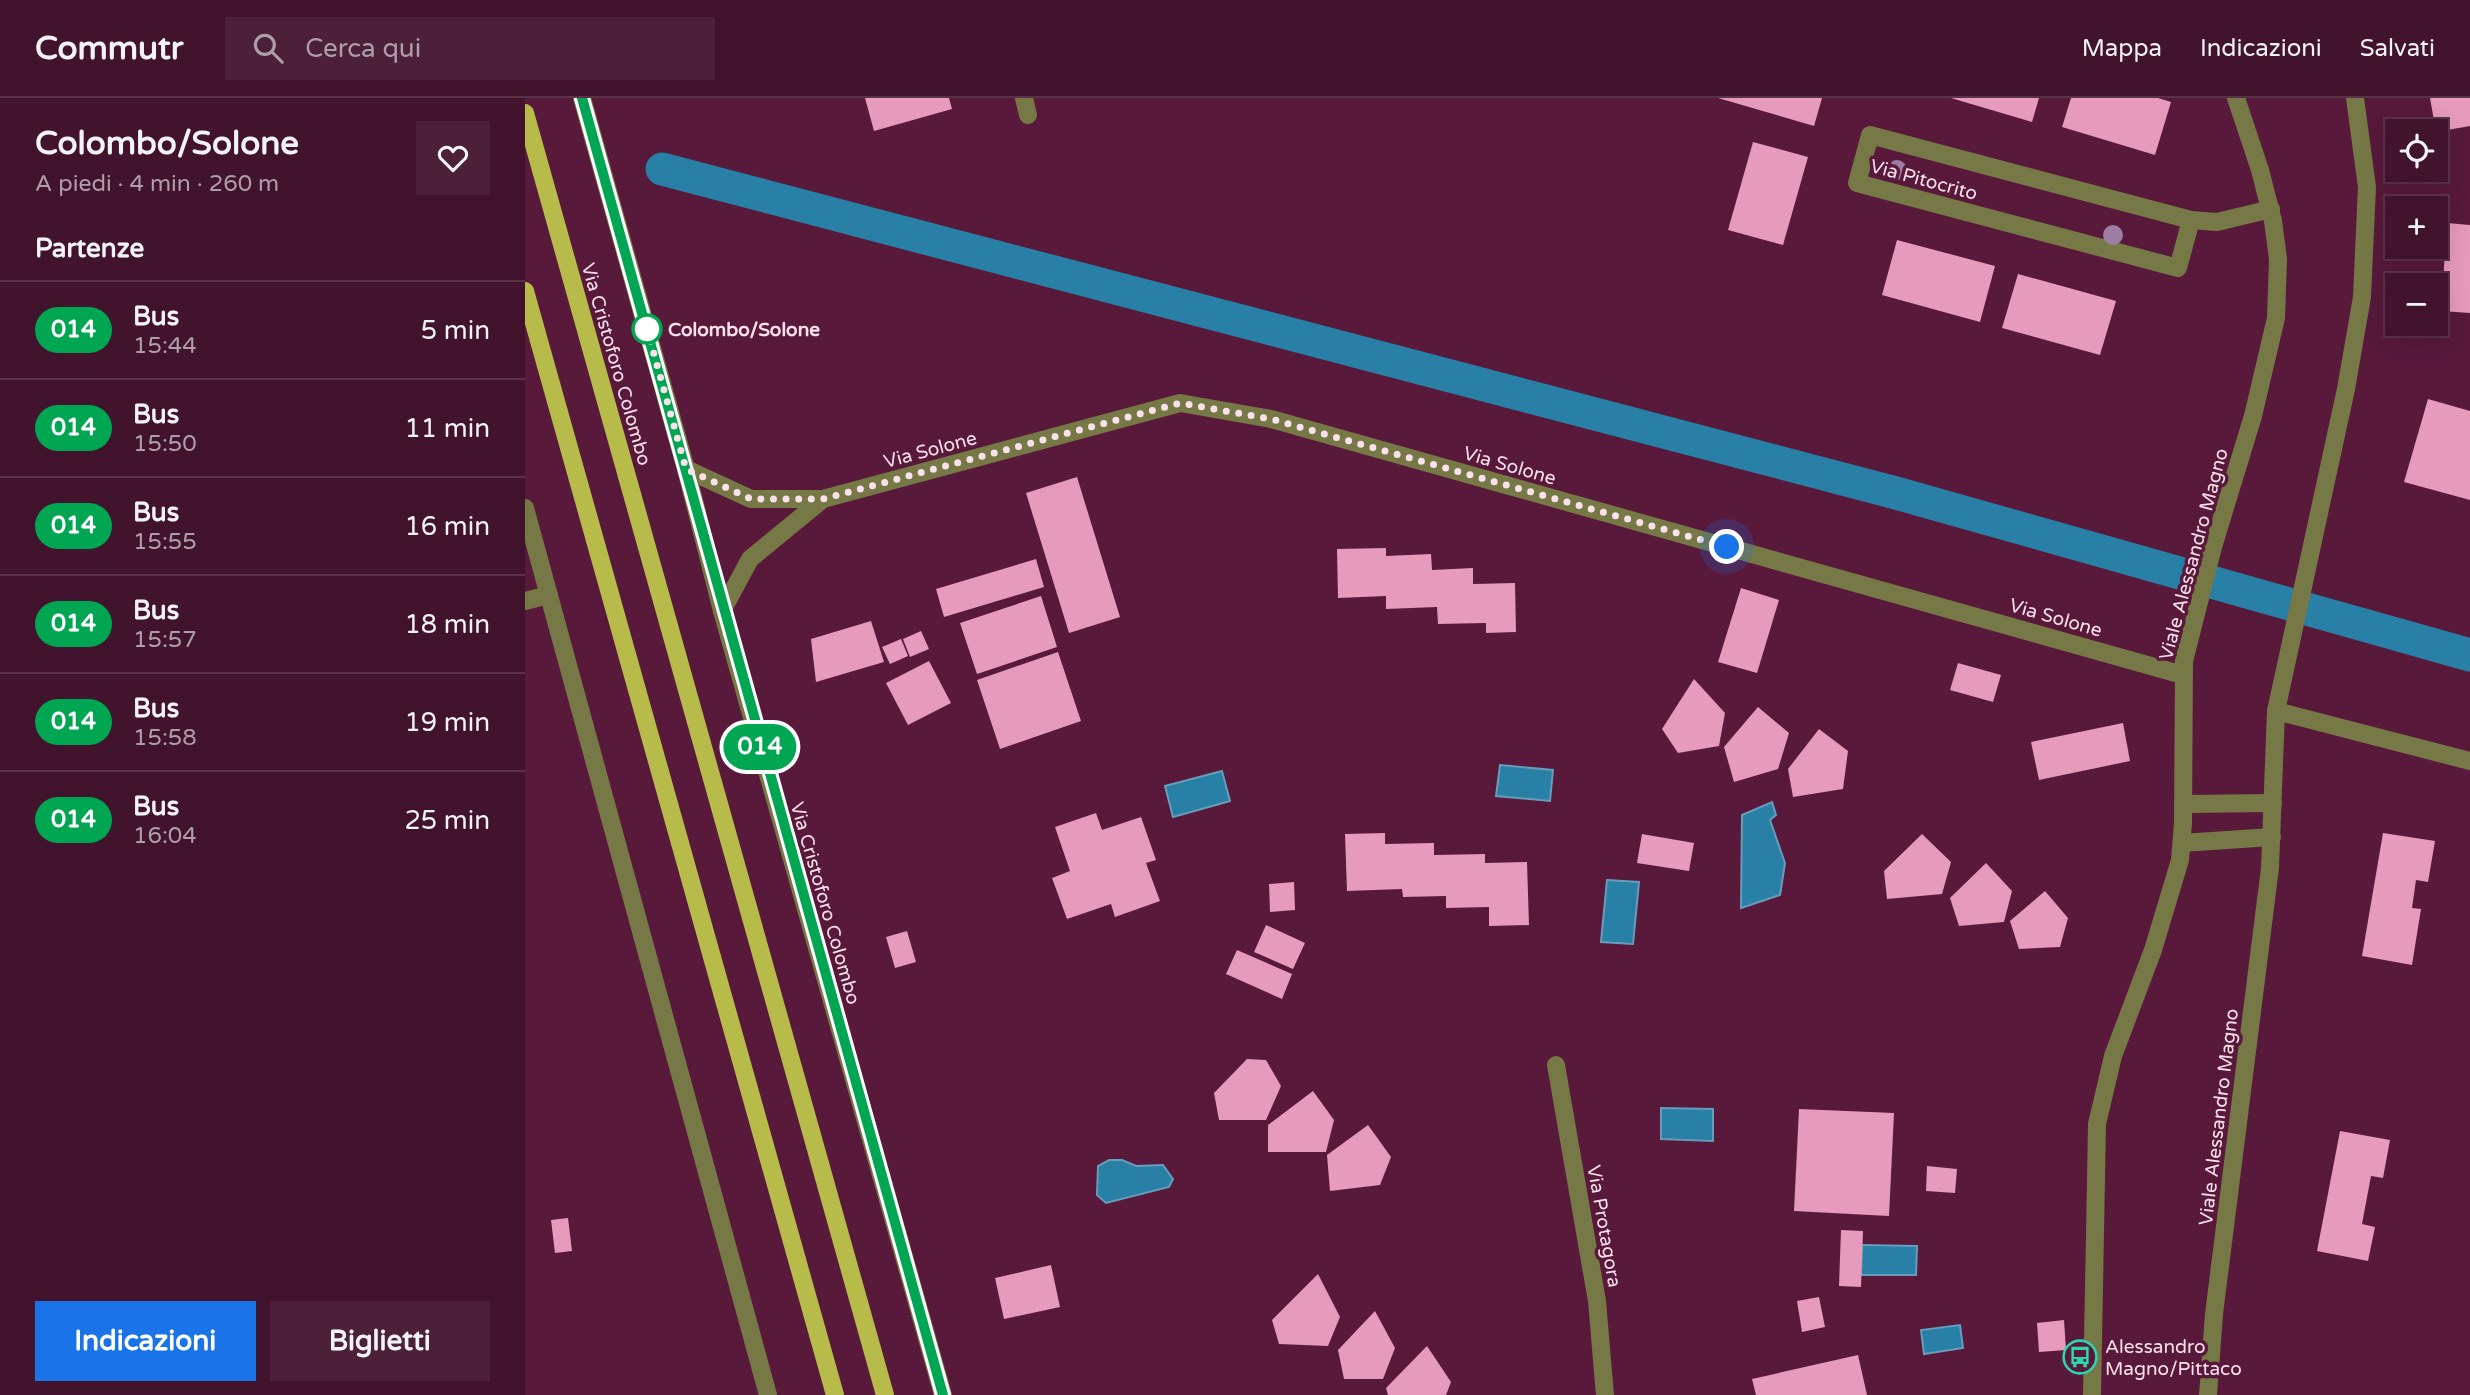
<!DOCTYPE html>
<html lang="it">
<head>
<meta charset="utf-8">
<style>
  body { margin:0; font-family:"Varela Round",sans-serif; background:#4c2038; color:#f1f3f6; height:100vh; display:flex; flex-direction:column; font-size:26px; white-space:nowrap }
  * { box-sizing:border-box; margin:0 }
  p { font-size:23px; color:#ae9ea9 }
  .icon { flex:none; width:38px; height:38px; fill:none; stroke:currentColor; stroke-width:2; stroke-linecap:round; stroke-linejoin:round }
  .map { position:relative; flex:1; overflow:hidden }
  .drawer { display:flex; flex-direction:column; background:#42132c; width:525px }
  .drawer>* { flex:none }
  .badge { padding:0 14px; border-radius:23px; font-size:24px; line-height:46px }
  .buttons { position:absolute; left:1860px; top:21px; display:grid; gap:14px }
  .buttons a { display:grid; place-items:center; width:63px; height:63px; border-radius:0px; background:#42132c; box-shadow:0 7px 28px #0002,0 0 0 2px #5a3248; font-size:35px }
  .you { position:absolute; width:35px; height:35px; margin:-18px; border:5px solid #fff; border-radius:50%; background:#1a73e8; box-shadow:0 0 0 10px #1a73e833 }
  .map>.badge { position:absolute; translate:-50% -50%; box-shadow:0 0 0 4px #fff }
  h2 { padding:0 35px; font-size:26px; line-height:63px }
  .round { display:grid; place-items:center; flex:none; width:74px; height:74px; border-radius:0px; background:#4c2038 }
  .head { display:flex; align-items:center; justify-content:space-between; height:119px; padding:0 35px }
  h1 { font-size:33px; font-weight:700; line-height:52px }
  .action { display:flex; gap:14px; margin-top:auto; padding:14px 35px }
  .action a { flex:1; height:80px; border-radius:0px; background:#1a73e8; color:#fff; font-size:28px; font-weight:700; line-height:80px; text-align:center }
  .action a+a { background:#4c2038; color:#f1f3f6 }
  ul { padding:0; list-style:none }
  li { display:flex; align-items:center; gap:21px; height:98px; padding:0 35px; border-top:2px solid #5a3248 }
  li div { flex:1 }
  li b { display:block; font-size:26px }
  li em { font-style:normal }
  li .badge { min-width:77px; font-weight:700; text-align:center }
  header { display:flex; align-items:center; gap:42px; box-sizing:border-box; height:98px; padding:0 35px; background:#42132c; border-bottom:2px solid #5a3248 }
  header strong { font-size:33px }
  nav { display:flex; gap:38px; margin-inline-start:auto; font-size:24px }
  .search { width:490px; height:63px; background:#4c2038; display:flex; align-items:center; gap:18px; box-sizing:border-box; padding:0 24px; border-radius:0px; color:#ae9ea9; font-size:26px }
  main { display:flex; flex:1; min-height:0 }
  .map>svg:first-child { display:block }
  .water { fill:#2880a6; stroke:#679dbb; stroke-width:2 }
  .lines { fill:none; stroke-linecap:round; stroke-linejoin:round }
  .canal { stroke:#2880a6; stroke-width:33 }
  .building { fill:#e69abc }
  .minor { stroke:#767846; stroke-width:18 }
  .major { stroke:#b7bb4a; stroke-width:18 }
  .tree { fill:#9d7ea2 }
  .line-casing { stroke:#fff; stroke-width:16 }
  .line { stroke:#00a651; stroke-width:10 }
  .walk { stroke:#fae1eb; stroke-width:7; stroke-dasharray:0 12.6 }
  .stop-dot { fill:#fff; stroke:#00a651; stroke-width:3.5 }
  .labels { text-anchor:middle; stroke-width:7; stroke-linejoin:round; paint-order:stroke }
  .street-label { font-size:19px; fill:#fae1eb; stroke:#58193b }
  .stop-label { font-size:19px; font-weight:bold; fill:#fae1eb; stroke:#58193b; text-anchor:start }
  .poi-label { font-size:19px; fill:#fae1eb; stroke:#58193b; text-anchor:start }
</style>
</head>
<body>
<header>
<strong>Commutr</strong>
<div class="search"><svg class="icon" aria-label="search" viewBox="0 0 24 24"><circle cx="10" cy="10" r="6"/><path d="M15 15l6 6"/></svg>Cerca qui</div>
<nav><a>Mappa</a><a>Indicazioni</a><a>Salvati</a></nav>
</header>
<main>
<section class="drawer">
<div class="head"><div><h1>Colombo/Solone</h1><p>A piedi · 4 min · 260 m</p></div><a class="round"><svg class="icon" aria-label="heart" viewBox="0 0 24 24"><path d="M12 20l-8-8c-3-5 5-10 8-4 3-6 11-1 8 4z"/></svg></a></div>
<h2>Partenze</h2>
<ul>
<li><span class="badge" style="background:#00a651;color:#fff">014</span><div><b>Bus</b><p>15:44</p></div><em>5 min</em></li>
<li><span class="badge" style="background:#00a651;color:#fff">014</span><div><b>Bus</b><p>15:50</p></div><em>11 min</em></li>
<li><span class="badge" style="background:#00a651;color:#fff">014</span><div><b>Bus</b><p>15:55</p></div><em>16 min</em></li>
<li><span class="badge" style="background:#00a651;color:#fff">014</span><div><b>Bus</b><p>15:57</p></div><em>18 min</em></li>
<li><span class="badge" style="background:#00a651;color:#fff">014</span><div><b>Bus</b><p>15:58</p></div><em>19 min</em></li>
<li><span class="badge" style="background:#00a651;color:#fff">014</span><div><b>Bus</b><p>16:04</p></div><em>25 min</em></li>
</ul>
<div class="action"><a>Indicazioni</a><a>Biglietti</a></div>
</section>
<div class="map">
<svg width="1945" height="1297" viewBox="0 0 1945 1297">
  <rect width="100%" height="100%" fill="#58193b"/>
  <g class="water">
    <path d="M975,667L1028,672L1025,703L971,698Z"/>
    <path d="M697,673L705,703L648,719L640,688Z"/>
    <path d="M1247,704L1251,717L1245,722L1260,765L1255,797L1216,810L1217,717Z"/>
    <path d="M1082,782L1114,784L1108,846L1076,844Z"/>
    <path d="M1136,1010L1188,1011V1043L1136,1041Z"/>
    <path d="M584,1062H597L611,1068L638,1067L648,1081L644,1089L581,1105L572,1097L573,1068Z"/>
    <path d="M1337,1147L1392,1148L1391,1177H1336Z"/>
    <path d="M1435,1227L1438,1250L1399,1256L1396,1232Z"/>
  </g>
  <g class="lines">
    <path class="canal" d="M137,71L1371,395L1945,557"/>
  </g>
  <g class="building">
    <path d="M340,0H424L427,11L349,33Z"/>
    <path d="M1193,0H1297L1289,28Z"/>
    <path d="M1426,0H1514L1507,24Z"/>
    <path d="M1546,0H1633L1646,4L1630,57L1537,29Z"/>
    <path d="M1905,0H1945V28L1911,34Z"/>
    <path d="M1228,44L1283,59L1258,147L1203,132Z"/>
    <path d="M1922,125L1945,127V215L1916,213Z"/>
    <path d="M1372,142L1470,168L1455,224L1357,197Z"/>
    <path d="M1493,176L1591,203L1575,257L1477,230Z"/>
    <path d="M1903,301L1945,313V402L1879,384Z"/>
    <path d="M552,379L595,519L544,535L501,395Z"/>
    <path d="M861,450V458L906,456L907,472L948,470V486L990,485L991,534L961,535V525L913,526L912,509L861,511V498L813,500L812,451Z"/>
    <path d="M511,461L519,489L419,519L411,491Z"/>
    <path d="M1216,490L1254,502L1232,575L1193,564Z"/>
    <path d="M516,498L532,549L452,576L435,525Z"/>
    <path d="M346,523L359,564L291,584L286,541Z"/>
    <path d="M396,533L404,551L385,559L378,541Z"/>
    <path d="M376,541L383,558L365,566L357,549Z"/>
    <path d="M533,554L556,623L475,651L452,582Z"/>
    <path d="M404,563L426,605L383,627L361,585Z"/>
    <path d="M1433,565L1476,577L1468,604L1425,592Z"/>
    <path d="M1169,581L1200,615L1194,648L1153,655L1137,631Z"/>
    <path d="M1233,609L1264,635L1253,671L1209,684L1199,649Z"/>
    <path d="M1598,625L1605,663L1514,682L1506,644Z"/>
    <path d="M1294,631L1323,653L1318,691L1268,699L1263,671Z"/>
    <path d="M571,715L577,732L616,719L631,762L621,765L635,803L590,819L586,806L542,821L527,780L545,773L530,729Z"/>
    <path d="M860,735V746L909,745V757L960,756V765L1002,764L1004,827L964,828V809L921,810V798L878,799L877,791L822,793L820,736Z"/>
    <path d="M1858,735L1910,743L1903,784L1891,782L1887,810L1896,811L1887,867L1837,858Z"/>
    <path d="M1117,736L1169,745L1164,773L1112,765Z"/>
    <path d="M1397,736L1426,764L1417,796L1362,801L1359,773Z"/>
    <path d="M1461,765L1487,793L1479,824L1434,828L1425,800Z"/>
    <path d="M769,784L770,812L745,814L744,786Z"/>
    <path d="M1520,793L1543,820L1535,849L1494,851L1485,823Z"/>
    <path d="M741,827L780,845L768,871L729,854Z"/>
    <path d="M382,833L391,864L370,870L361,839Z"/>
    <path d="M712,852L767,876L757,901L701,876Z"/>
    <path d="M722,961L741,962L756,988L741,1022H694L689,995Z"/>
    <path d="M788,993L809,1022L801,1054H743V1027Z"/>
    <path d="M1274,1011L1369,1015L1364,1118L1269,1113Z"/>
    <path d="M843,1027L866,1059L855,1087L805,1093L802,1057Z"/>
    <path d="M1815,1033L1865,1042L1858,1080L1846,1078L1837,1126L1850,1129L1843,1163L1792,1153Z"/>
    <path d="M1402,1068L1432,1071L1430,1095L1401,1093Z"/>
    <path d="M43,1120L47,1153L30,1155L26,1122Z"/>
    <path d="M1316,1132L1338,1133L1336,1189L1314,1188Z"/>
    <path d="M526,1167L535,1209L479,1221L470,1180Z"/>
    <path d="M793,1176L815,1219L803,1248L754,1246L747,1222Z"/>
    <path d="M1294,1199L1300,1229L1277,1234L1272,1203Z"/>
    <path d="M850,1213L870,1250L858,1281H819L813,1252Z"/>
    <path d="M1539,1222L1541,1252L1514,1254L1512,1225Z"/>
    <path d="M902,1248L926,1284L921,1297H863L861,1290Z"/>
    <path d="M1333,1257L1342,1297H1231L1227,1281Z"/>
  </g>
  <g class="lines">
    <g class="minor">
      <path d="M57,0L161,371L197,513L418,1297"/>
      <path d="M499,0L503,17"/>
      <path d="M1666,122L1653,170L1332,85L1345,37L1666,122L1692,124L1746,111"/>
      <path d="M161,371L226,401H298L655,305L746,321L1658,577"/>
      <path d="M0,410L243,1297"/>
      <path d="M0,503L24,497"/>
      <path d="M197,513L225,461L298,401"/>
      <path d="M1751,613L1945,663"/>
      <path d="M1658,706L1748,705"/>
      <path d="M1657,745L1747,739"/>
      <path d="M1031,967L1072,1203L1080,1297"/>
      <path d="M1567,1297L1572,1026L1588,958L1628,852L1655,762L1658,725L1659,563L1688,449L1728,318L1751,220L1753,161L1748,123L1735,72L1711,0"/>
      <path d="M1683,1297L1689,1216L1745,770L1751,613L1821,291L1837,199L1842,89L1830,0"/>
    </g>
    <g class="major">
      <path d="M0,15L360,1297"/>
      <path d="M0,193L310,1297"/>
    </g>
  </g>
  <g class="tree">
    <circle cx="1372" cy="72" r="10"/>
    <circle cx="1588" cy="137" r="10"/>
  </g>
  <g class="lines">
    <defs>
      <path id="line" d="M57,0C178,432 295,865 418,1297"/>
    </defs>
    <use href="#line" class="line-casing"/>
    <use href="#line" class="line"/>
    <path class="walk" d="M122,231L161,371L226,401H298L655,305L746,321L1202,449"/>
  </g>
  <defs>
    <symbol id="bus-ring" viewBox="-11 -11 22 22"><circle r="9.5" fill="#58193b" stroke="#2cd5ab" stroke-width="1.5"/><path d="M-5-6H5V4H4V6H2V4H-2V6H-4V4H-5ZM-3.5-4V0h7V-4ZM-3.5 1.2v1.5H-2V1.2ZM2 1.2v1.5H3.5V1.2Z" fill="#2cd5ab"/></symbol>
  </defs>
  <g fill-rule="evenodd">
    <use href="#bus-ring" x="1536" y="1240" width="38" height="38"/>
  </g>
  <circle class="stop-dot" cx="122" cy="231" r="14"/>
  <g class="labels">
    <g class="street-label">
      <text transform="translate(1399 81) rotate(15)" y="7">Via Pitocrito</text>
      <text transform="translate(92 266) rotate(74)" y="7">Via Cristoforo Colombo</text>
      <text transform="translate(405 351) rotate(-15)" y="7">Via Solone</text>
      <text transform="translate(985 367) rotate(16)" y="7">Via Solone</text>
      <text transform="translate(1668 456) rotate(-75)" y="7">Viale Alessandro Magno</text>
      <text transform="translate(1531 519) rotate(16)" y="7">Via Solone</text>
      <text transform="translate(301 805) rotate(74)" y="7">Via Cristoforo Colombo</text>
      <text transform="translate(1693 1019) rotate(-83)" y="7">Viale Alessandro Magno</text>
      <text transform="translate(1080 1128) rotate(80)" y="7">Via Protagora</text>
    </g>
    <g class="stop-label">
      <text x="143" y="238">Colombo/Solone</text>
    </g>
    <g class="poi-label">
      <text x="1580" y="1255">Alessandro<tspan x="1580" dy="22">Magno/Pittaco</tspan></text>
    </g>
  </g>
</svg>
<div class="buttons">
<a><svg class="icon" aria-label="locate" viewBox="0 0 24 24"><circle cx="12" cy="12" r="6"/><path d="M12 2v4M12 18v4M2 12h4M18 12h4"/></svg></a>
<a>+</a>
<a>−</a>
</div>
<div class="you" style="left:1202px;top:449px"></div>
<b class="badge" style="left:235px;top:649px;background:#00a651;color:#fff">014</b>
</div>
</main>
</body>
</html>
